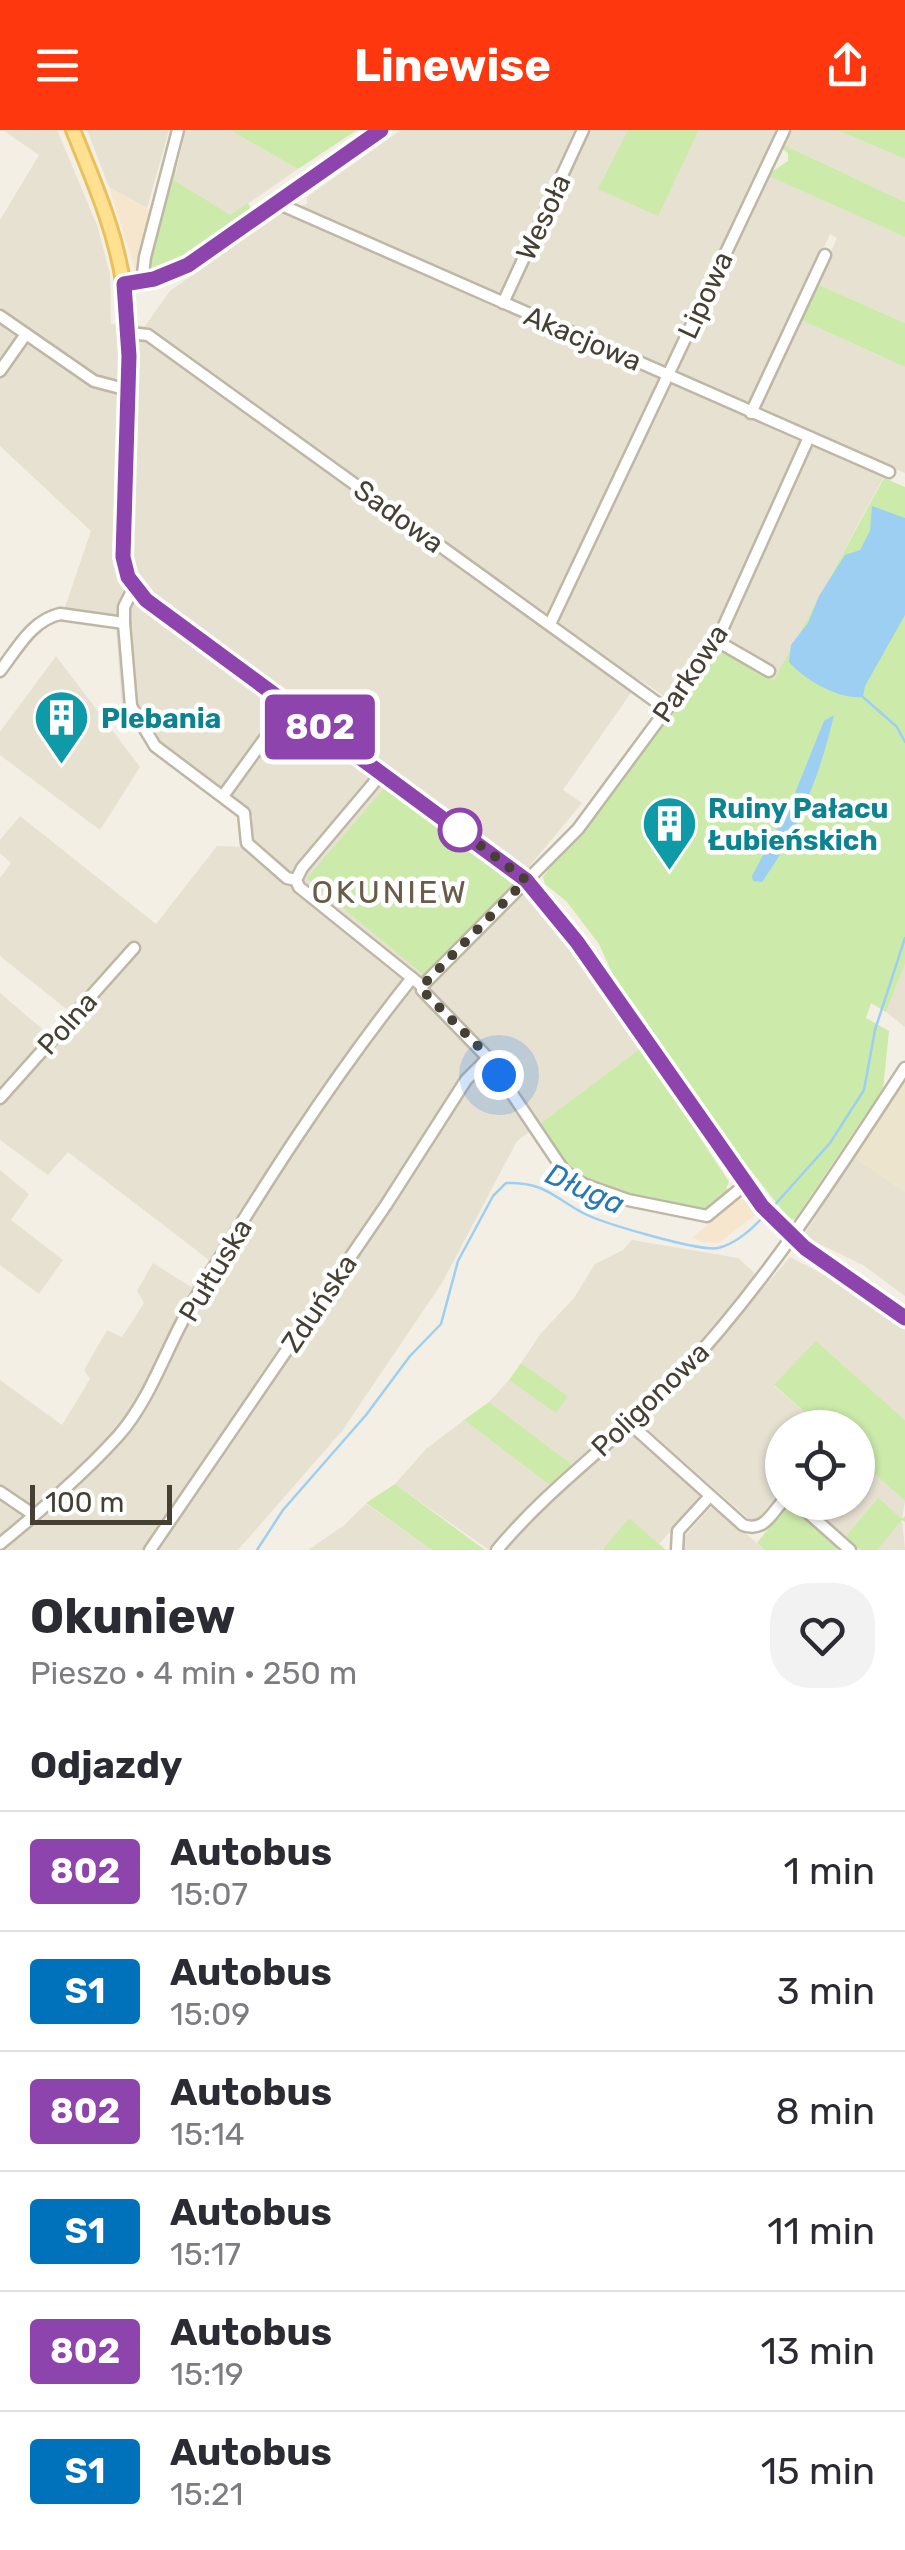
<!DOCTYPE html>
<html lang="pl">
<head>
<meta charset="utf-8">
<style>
  body { margin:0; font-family:Rubik,sans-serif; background:#f2f2f3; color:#2b2b33; height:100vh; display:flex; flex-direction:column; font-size:38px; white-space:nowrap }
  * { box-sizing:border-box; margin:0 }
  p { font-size:32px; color:#7c7c81 }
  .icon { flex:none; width:55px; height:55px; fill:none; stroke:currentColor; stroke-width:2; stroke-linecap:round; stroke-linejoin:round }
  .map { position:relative; height:1420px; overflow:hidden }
  .side { display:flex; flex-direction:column; background:#fff; flex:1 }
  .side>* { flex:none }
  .badge { padding:0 20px; border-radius:8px; font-size:35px; line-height:65px }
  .fabs { position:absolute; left:765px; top:1280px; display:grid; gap:20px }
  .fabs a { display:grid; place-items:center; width:110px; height:110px; border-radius:50%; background:#fff; box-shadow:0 2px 8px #0004; font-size:50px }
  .scale { position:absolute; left:30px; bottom:25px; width:142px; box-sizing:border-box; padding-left:10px; border:5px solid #453f34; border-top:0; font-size:28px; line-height:35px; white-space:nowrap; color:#453f34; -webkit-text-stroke:8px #fff; paint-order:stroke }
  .you { position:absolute; width:50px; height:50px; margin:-25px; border:8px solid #fff; border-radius:50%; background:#1a73e8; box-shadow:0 0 0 15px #1a73e833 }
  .map>.badge { position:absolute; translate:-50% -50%; box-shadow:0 0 0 5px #fff }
  h2 { padding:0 30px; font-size:38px; line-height:90px }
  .round { display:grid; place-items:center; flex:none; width:105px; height:105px; border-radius:40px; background:#f2f2f3 }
  .head { display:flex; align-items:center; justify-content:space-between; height:170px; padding:0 30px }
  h1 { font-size:48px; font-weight:700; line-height:75px }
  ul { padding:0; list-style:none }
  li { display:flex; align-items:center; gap:30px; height:120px; padding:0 30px; border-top:2px solid #e1e1e2 }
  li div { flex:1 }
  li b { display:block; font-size:38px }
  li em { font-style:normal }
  li .badge { min-width:110px; font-weight:700; text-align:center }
  header { display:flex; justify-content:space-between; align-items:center; height:130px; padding:0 30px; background:#ff370f; color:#fff; font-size:45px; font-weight:700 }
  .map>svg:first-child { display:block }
  .residential { fill:#e7e1d2 }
  .commercial { fill:#f6e6ce }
  .education { fill:#ede4cd }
  .green { fill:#cceaaa }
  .water { fill:#9dcff3 }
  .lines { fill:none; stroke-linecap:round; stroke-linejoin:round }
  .stream { stroke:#9dcff3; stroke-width:2.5 }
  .minor-casing { stroke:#bfb7a6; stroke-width:15 }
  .major-casing { stroke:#e9c15c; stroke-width:18 }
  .minor { stroke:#fff; stroke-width:10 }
  .major { stroke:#ffe191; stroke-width:12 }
  .line-casing { stroke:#fff; stroke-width:22 }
  .line { stroke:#8e44ad; stroke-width:15 }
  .walk { stroke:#453f34; stroke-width:10; stroke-dasharray:0 18 }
  .stop-dot { fill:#fff; stroke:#8e44ad; stroke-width:5 }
  .labels { text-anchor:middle; stroke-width:9; stroke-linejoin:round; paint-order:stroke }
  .street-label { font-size:28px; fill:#453f34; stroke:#fff }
  .culture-label { font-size:28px; font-weight:bold; fill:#0d838f; stroke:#fff; text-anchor:start }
  .water-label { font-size:30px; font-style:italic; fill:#2878b6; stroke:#fff }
  .quarter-label { font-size:32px; letter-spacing:2.5px; fill:#695d4a; stroke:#fff }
</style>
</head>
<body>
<header><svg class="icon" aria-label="menu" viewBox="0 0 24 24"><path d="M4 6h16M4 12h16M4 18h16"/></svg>Linewise<svg class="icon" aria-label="share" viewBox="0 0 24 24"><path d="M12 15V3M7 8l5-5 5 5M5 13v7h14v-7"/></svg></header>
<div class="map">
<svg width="905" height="1420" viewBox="0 0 905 1420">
  <rect width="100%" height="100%" fill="#f3efe4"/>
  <g class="residential">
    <path d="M57,0L97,95L110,144L111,194L145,196L170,161L280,83L307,74V67L401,0H628L657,85L699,0H777L759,41L905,107V193L817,154L837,108L830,104L752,275L769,250L773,251L801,190L905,237V343L889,337L774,551L707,511L664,566L640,550L563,660L582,673L514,755L550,793L641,918L517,1011L442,1153L342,1301L238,1420H0V1250L62,1295L90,1249L84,1240L107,1200L122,1207L144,1173L137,1161L153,1133L191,1157L209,1130L68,1022L48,1045L0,1010V863L47,903L70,882L0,826V748L11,733L0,723V710L20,686L156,794L217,716L250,717L253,687L157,613L122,577L116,499L63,483L91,401L0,316V90L39,25L4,1Z"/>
    <path d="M87,0H169L147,78L109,57Z"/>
    <path d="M186,0H230L298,39L230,86L174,50Z"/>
    <path d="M789,0H837L905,29V72L782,14Z"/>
    <path d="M56,526L140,637L100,700L0,625V602Z"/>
    <path d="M905,834V897L886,882Z"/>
    <path d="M854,1027L905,1062V1166L863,1135L803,1106Z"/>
    <path d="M0,1040L29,1064L11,1090L63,1130L39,1164L0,1135Z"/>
    <path d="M632,1110L738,1128L758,1146L677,1242L574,1336L489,1272L509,1250L556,1282L568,1266L521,1233L541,1203L574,1168L595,1134L623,1120Z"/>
    <path d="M790,1127L830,1148L905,1200V1290L817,1212L774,1256L822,1297L782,1298V1359L757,1390L751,1391L637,1290L709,1221Z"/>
    <path d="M464,1290L551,1356L489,1420L395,1354L426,1319Z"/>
    <path d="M628,1300L699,1363L700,1369L659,1414L629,1388L602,1420H503L531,1389Z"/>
    <path d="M858,1329L905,1371L902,1390L905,1420H877L902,1390L877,1369L845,1407L806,1373L858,1372Z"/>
    <path d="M366,1374L432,1420H308L343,1396Z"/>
    <path d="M710,1378H716L765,1420H685L681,1411Z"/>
  </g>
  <g class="commercial">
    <path d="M109,57L153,82L138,140L135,139Z"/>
    <path d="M737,1069L744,1070L756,1084L719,1113L703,1112L692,1108Z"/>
  </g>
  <path class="education" d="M905,949V1062L854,1027Z"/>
  <g class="green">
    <path d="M230,0H357L298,39Z"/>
    <path d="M628,0H699L658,86L598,59Z"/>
    <path d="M837,0H905V29Z"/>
    <path d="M782,14L905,72V107L767,45L788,31V23L780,17Z"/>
    <path d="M173,33L177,34L174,50L230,85L248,73L253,83L193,123L152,141L149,130Z"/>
    <path d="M817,154L905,193V237L801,190Z"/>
    <path d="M884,348L905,357V834L886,882L871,873L866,888L889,901L883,959L795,1089L790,1090L722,1004L613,845L599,814L567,772L545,754L543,747L720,519L774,550Z"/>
    <path d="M386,656L513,755L425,846L307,748Z"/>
    <path d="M641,918L729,1052L726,1058L730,1061L710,1079C661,1073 596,1067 560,1029C551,1020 545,1006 537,996Z"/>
    <path d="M816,1211L905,1290V1371L858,1329V1298L822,1297L774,1255Z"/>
    <path d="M521,1233L568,1266L556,1283L509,1250Z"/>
    <path d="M489,1272L574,1336L551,1356L464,1290Z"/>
    <path d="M395,1354L485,1420H432L366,1373Z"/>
    <path d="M878,1368L902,1389L905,1386V1392L902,1390L877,1420H860L845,1407Z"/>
    <path d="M792,1377L838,1418L836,1420H765L757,1413L785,1378Z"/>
    <path d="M629,1388L666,1420H602Z"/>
  </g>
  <g class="water">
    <path d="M872,376L905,388V485L865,556L863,567C840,570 804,550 789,532L791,515L808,493L819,466L845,425L860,420L870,401Z"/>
    <path d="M834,585C820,645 798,702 762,752L753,751L752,746L793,668L824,591Z"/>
  </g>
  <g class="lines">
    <g class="stream">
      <path d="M863,567L897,597L905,612"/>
      <path d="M772,1078L830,1013L864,960L875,900L905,808"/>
      <path d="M257,1420L283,1380L366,1285L410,1226L441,1194L458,1131L493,1066L506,1053C544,1052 552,1066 583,1083C602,1093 700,1122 718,1118C735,1114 752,1099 763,1087"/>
    </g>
    <defs>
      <g id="minor">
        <path d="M277,73L889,342"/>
        <path d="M142,152L145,127L178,0"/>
        <path d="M124,154L154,149L187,135L381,0"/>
        <path d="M503,173L583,0"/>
        <path d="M0,186L94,251L128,260"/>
        <path d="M129,203L148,205L666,579"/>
        <path d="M0,241L26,204"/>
        <path d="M751,283L825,125"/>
        <path d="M134,457L124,477V493L131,576L155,616L244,683L247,713L287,748L296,750L299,757L422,856V860L488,928L564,1041L583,1054L628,1070L707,1086L746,1054"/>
        <path d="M550,494L784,0"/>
        <path d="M717,511L769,541"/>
        <path d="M0,541C17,519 32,490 60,484L124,493"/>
        <path d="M223,666L289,575"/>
        <path d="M296,750L302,738L383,642"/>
        <path d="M422,856L578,699L717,511L809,307"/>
        <path d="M0,968L134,818"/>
        <path d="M628,1292L743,1395C763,1402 770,1386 782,1372"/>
        <path d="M0,1362L34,1385"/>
        <path d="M796,1372L850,1420"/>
        <path d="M0,1414C40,1381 84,1344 119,1305C152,1267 167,1215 193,1172C260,1061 331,949 412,848"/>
        <path d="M150,1420L386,1075L466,950L488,928"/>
        <path d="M497,1420C551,1355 621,1307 679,1246C767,1152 835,1045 905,938"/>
        <path d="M677,1420L678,1401L710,1366"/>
      </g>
      <path id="major" d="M73,0C93,50 115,99 123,152C138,242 123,336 123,427L128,447L146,470L526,750L558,786L762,1076L805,1119L905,1188"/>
    </defs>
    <use href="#minor" class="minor-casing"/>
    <use href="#major" class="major-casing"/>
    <use href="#minor" class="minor"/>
    <use href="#major" class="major"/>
  </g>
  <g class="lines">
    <defs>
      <path id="line" d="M381,0L188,135L154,149L124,154L129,226L123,427L128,447L146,470L526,750L577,812L762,1076L805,1118L905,1188"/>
    </defs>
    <use href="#line" class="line-casing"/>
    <use href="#line" class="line"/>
    <path class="walk" d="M460,700L456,697L526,750L422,856V860L478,916L499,945"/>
  </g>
  <defs>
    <symbol id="building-pin" viewBox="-11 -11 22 30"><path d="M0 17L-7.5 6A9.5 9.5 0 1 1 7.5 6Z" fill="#0f9aa8" stroke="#fff"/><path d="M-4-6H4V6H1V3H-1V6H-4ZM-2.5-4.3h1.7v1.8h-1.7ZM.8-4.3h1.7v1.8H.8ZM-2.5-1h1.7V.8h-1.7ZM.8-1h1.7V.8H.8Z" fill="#fff"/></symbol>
  </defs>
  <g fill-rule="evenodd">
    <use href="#building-pin" x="30" y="556" width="63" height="86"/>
    <use href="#building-pin" x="638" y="662" width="63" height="86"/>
  </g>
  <circle class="stop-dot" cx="460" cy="700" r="20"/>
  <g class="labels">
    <g class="street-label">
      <text transform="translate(543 87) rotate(-65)" y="10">Wesoła</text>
      <text transform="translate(705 165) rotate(-65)" y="10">Lipowa</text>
      <text transform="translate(583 208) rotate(23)" y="10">Akacjowa</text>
      <text transform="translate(399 386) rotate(36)" y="10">Sadowa</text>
      <text transform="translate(690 543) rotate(-56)" y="10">Parkowa</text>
      <text transform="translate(67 893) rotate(-48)" y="10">Polna</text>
      <text transform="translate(215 1140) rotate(-59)" y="10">Pułtuska</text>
      <text transform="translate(319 1173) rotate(-56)" y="10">Zduńska</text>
      <text transform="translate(650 1269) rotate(-44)" y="10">Poligonowa</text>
    </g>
    <g class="culture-label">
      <text x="101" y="598">Plebania</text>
      <text x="708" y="688">Ruiny Pałacu<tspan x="708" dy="32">Łubieńskich</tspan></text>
    </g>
    <g class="water-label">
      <text transform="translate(585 1059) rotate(24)" y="10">Długa</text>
    </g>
    <g class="quarter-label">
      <text x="390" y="773">OKUNIEW</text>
    </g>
  </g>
</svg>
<div class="fabs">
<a><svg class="icon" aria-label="locate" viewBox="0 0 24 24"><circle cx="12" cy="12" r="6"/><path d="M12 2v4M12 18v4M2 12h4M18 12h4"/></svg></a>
</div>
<div class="scale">100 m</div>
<div class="you" style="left:499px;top:945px"></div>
<b class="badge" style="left:320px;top:597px;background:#8e44ad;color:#fff">802</b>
</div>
<section class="side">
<div class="head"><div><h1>Okuniew</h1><p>Pieszo · 4 min · 250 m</p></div><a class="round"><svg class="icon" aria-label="heart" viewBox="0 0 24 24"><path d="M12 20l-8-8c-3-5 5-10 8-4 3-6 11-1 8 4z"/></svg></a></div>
<h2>Odjazdy</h2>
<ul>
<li><span class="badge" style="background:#8e44ad;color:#fff">802</span><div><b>Autobus</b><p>15:07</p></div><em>1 min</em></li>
<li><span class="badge" style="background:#0072bc;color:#fff">S1</span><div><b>Autobus</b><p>15:09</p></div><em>3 min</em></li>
<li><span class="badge" style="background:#8e44ad;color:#fff">802</span><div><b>Autobus</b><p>15:14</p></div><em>8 min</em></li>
<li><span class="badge" style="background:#0072bc;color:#fff">S1</span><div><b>Autobus</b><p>15:17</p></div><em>11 min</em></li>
<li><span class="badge" style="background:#8e44ad;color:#fff">802</span><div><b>Autobus</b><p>15:19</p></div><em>13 min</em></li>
<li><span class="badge" style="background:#0072bc;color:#fff">S1</span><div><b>Autobus</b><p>15:21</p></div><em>15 min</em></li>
</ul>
</section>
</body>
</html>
